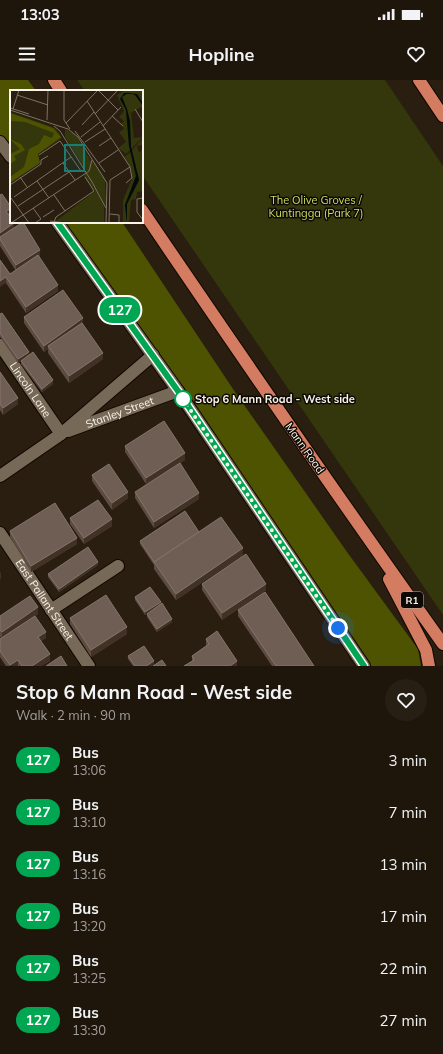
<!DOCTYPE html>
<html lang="en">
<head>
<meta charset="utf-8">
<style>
  body { margin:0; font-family:Mulish,sans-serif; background:#271f14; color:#f1f3f6; height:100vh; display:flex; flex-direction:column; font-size:15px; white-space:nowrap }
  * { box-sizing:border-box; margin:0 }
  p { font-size:13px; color:#a19f9d }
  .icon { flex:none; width:22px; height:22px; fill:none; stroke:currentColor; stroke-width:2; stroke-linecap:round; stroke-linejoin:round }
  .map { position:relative; height:586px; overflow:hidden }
  .drawer { display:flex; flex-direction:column; background:#1f160b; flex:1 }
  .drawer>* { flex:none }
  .badge { padding:0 8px; border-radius:13px; font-size:14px; line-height:26px }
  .you { position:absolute; width:20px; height:20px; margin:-10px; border:3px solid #fff; border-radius:50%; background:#1a73e8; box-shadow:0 0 0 6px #1a73e833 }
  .map>.badge { position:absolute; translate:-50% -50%; box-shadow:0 0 0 2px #fff }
  .round { display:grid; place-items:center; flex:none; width:42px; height:42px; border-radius:21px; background:#271f14 }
  .overview { display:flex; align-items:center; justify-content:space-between; height:68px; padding:0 16px }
  h1 { font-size:19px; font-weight:700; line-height:30px }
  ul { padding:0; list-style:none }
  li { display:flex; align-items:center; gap:12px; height:52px; padding:0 16px }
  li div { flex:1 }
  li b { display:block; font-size:15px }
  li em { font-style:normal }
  li .badge { min-width:44px; font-weight:700; text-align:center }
  .status { display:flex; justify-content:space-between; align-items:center; height:28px; padding:0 20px; background:#1f160b; direction:ltr }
  .status svg { height:11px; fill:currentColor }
  header { display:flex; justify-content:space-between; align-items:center; height:52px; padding:0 16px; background:#1f160b; font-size:18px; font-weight:700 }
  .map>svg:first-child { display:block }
  .green { fill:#33370b }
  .forest { fill:#4d5300 }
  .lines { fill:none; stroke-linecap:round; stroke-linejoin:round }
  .minor-casing { stroke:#110700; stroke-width:14 }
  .trunk-casing { stroke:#110700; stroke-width:14 }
  .minor { stroke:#776958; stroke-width:12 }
  .trunk { stroke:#d37c61; stroke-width:12 }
  .wall { fill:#5e4c43 }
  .shaded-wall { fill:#423226 }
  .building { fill:#6f5e54; stroke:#84756c }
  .line-casing { stroke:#fff; stroke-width:9 }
  .line { stroke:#00a651; stroke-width:6 }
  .walk { stroke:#faf3e9; stroke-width:4; stroke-dasharray:0 7.2 }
  .stop-dot { fill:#fff; stroke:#00a651; stroke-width:2 }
  .labels { text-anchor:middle; stroke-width:3; stroke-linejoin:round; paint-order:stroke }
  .shield { fill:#0d0904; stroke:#b3ada4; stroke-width:1 }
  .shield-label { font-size:10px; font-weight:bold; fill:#faf3e9 }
  .park-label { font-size:11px; fill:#d1de61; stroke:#0d0904 }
  .street-label { font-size:11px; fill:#faf3e9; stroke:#0d0904 }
  .stop-label { font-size:11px; font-weight:bold; fill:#faf3e9; stroke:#0d0904; text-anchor:start }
  .inset-road { fill:none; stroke:#7d7366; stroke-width:1 }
  .view { fill:#1b7c74; fill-opacity:0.15; stroke:#1b7c74; stroke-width:2 }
  .inset-edge { fill:none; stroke:#faf3e9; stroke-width:2 }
</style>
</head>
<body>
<div class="status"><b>13:03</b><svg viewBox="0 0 49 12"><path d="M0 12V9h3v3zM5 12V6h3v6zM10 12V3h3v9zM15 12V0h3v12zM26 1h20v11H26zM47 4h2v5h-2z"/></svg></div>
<header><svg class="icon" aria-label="menu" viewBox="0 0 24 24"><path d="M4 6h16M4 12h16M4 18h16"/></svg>Hopline<svg class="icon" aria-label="heart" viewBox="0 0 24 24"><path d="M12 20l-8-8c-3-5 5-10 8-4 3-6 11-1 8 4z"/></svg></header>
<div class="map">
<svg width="443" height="586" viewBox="0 0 443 586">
  <rect width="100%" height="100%" fill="#291e0f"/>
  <path class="green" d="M77,0H385L443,86V535L142,95V11H85Z"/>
  <g class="forest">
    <path d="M0,0H28L36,11H11V77L0,62Z"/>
    <path d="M57,142H122L233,309L347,472L418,569L421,586H364Z"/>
  </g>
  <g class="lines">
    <defs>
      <g id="minor">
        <path d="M0,62L11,77"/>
        <path d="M57,142L178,311L364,586"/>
        <path id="s1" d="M0,265L61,354"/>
        <path id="s2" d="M68,351L178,311"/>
        <path d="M0,396L61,354L153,275"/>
        <path id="s3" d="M0,453L89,586"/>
        <path d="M51,530L118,486"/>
      </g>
      <g id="trunk">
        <path d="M54,0L61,11"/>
        <path d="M419,0L443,36"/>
        <path d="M142,130C241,276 341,421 443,564"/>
        <path d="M389,499L426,570L429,586"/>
      </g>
    </defs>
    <use href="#minor" class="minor-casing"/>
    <use href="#trunk" class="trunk-casing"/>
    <use href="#minor" class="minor"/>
    <use href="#trunk" class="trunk"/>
  </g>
  <g class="wall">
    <path d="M0,115L11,135L10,136L14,148L40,176L39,177L58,211L26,233L6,203L0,180L10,194L16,191L0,166Z"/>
    <path d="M0,234L29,275L18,283L0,257Z"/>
    <path d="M24,237L83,245L103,279L69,303L48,273V269L44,272L24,243Z"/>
    <path d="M21,281L53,304L42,312L21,284Z"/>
    <path d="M0,292L18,324L3,335L0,330Z"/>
    <path d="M125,366L185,380L146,404L125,372Z"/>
    <path d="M92,395L128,418L112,430L92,401Z"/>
    <path d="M135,412L199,419L154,448L135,418Z"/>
    <path d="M70,438L112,446L84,464L70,444Z"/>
    <path d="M10,451L77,464L31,492L10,457Z"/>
    <path d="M199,452L243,475L176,520L154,489V485L140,464V461Z"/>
    <path d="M98,485L59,512L48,497V494Z"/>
    <path d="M202,504L266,510L222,540L202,510Z"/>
    <path d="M135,517L161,524L172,542L157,552L147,537V534L145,535L135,520Z"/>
    <path d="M238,530L314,586H272L238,536Z"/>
    <path d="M38,534L21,545L46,558L41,561L50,581L41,586H6L0,577V559L1,558L0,556V536Z"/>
    <path d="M70,538L127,554L91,577L70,544Z"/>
    <path d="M206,559L237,586L192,581V576L206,566Z"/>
    <path d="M128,576L154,584L151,586H133L128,579Z"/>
  </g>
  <g class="shaded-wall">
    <path d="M11,129V135L6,137V131Z"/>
    <path d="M14,143V149L0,160V153Z"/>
    <path d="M40,170V176L16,191V185Z"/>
    <path d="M6,197V203L0,207V201Z"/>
    <path d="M58,205V211L26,233V227Z"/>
    <path d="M83,238V245L48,266V269L44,272V266Z"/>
    <path d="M29,272V275L18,283V279Z"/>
    <path d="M103,273V279L69,303V296Z"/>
    <path d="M53,300V304L42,312V309Z"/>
    <path d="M18,318V324L3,335V328Z"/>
    <path d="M185,373V380L146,404V398Z"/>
    <path d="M128,412V418L112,430V423Z"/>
    <path d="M199,413V419L154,448V442Z"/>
    <path d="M112,439V446L84,464V458Z"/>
    <path d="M77,458V464L31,492V486Z"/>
    <path d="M243,468V475L176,520V514Z"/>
    <path d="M98,482V485L59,512V509Z"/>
    <path d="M1,492V499H0V493Z"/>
    <path d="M266,504V510L222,540V533Z"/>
    <path d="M161,522V525L145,535V532Z"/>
    <path d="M38,527V534L2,558V552Z"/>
    <path d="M172,539V542L157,552V549Z"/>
    <path d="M127,547V554L91,577V570Z"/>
    <path d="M46,552V558L38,563V557Z"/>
    <path d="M50,574V581L41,586H32Z"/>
    <path d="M18,580V586H10V585Z"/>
    <path d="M154,581V584L151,586H146Z"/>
    <path d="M237,581V586H230Z"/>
  </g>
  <g class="building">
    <path d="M2,114L11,127V129L6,131L11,138V142H13L14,143L0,153V115Z"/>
    <path d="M23,142L40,170L16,185L0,159V157Z"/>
    <path d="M38,175L58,205L26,227L6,197L0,201V180L10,194Z"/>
    <path d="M63,210L83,238L44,266L24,237Z"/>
    <path d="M2,233L29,272L18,279L0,253V234Z"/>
    <path d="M82,243L103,273L69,296L48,266Z"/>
    <path d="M33,272L53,300L42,309L21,281Z"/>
    <path d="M0,292L18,318L3,328L0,324Z"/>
    <path d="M164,341L185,373L146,398L125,366Z"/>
    <path d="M180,383L199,413L154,442L135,412Z"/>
    <path d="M109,384L128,412L112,423L92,395Z"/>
    <path d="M98,420L112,439L84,458L70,438Z"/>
    <path d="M55,423L77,458L31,486L10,451Z"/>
    <path d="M185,431L199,452L154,482L140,461Z"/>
    <path d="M221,437L243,468L176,514L154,482Z"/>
    <path d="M88,467L98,482L59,509L48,494Z"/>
    <path d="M246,474L266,504L222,533L202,504Z"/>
    <path d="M150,507L161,522L145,532L135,517Z"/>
    <path d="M265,512L314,586H276L238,530Z"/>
    <path d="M106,515L127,547L91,570L70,538Z"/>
    <path d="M30,516L38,527L2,552L0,550V536Z"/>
    <path d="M162,523L172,539L157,549L147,534Z"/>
    <path d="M35,536L46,552L38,557L50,574L32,586H22L18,580L10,585L0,571V559Z"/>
    <path d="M217,551L237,581L230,586H184L194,580L192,576L209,564L206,559Z"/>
    <path d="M144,566L154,581L146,586H135L128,576Z"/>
    <path d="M61,576L67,586H46Z"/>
    <path d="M162,580L166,586H153Z"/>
  </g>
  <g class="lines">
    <defs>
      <path id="line" d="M57,142L178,311L364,586"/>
    </defs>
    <use href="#line" class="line-casing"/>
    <use href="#line" class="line"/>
    <path class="walk" d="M183,319L338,548"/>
  </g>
  <circle class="stop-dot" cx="183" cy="319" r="8"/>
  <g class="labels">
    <rect class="shield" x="401" y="512" width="22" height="16" rx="3"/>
    <g class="shield-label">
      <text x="412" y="524">R1</text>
    </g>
    <g class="park-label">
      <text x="316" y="124">The Olive Groves /<tspan x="316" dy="13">Kuntingga (Park 7)</tspan></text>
    </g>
    <g class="street-label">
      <text dy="4" stroke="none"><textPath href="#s1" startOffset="54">Lincoln Lane</textPath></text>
      <text dy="4" stroke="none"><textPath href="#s2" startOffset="55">Stanley Street</textPath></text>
      <text transform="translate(305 368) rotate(55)" y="4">Mann Road</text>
      <text dy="4" stroke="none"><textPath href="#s3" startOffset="80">East Pallant Street</textPath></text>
    </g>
    <g class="stop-label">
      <text x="195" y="323">Stop 6 Mann Road - West side</text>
    </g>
  </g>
  <g transform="translate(10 10)">
    <rect width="133" height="133" fill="#291e0f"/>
    <path d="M115,0H133V19L131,17L121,23L124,48L133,47L116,64L108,58L116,52L109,42L114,39L111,34L114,31L109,27L114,21L107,5ZM0,22L45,38L52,48L28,64L30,72L0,93ZM55,39L66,45L82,73L77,82L55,47ZM132,49L133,55L127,56L129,63L133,58V101L127,102L126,109L121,110L119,133H113V110L122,89L121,78L114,67L121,62L126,86L115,115L117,123V114L129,90L122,60ZM83,71L95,89L96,116L77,83ZM76,83L94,114V133L46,131L85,101L73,85Z" fill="#33370b"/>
    <path d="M0,23L43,38L51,47L28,64L30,73L0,93V87L14,77L19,59L29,54L34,45L42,48L44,43L15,32L1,31ZM0,49L11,54L15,60L4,66L6,70L0,74V64L10,59Z" fill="#4d5300"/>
    <path d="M114,3L127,4L133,13V16L125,5L118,3L112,7L117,19L120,31L121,57L129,90L117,114V133L115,115L126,86L119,56L116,20L110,9Z" fill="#000b0c"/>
    <path class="inset-road" d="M54,0V30L60,39M88,0L108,20M7,5L38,15M77,11L120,77L122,88L116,93M0,18L19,24M3,19L9,0M125,19L133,32M0,20L58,39L68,47L97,93L96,133M85,24L108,0M102,26L113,36M37,30L38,0M56,33L88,0M72,35L84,22M44,36L50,41L82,92L96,118M93,36L111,17M65,41L95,82M71,47L90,32M75,52L95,39M89,56L101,48M29,65L50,51L71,81M53,73L65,90M89,73L108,60M10,87L17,97M27,91L39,108M0,95L31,74V70L38,66M44,105L55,121M4,107L61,67M1,108L19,133M133,108L127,109V122L133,130M8,116L59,82M23,118L31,129L25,133M100,124L109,125V133M33,127L44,120M40,131L56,133M44,132L46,127L84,101L75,87M1,133L79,81L82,70M99,133L100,90L120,77"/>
    <path class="view" d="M55,55H74V81H55Z"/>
    <rect width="133" height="133" class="inset-edge"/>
  </g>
</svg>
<div class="you" style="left:338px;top:548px"></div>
<b class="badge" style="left:120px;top:230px;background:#00a651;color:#fff">127</b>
</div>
<section class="drawer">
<div class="overview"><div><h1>Stop 6 Mann Road - West side</h1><p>Walk · 2 min · 90 m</p></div><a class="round"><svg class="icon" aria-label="heart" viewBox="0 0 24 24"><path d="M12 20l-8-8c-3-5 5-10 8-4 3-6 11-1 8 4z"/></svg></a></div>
<ul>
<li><span class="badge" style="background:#00a651;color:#fff">127</span><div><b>Bus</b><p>13:06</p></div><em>3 min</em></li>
<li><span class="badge" style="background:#00a651;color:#fff">127</span><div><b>Bus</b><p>13:10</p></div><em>7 min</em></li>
<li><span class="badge" style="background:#00a651;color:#fff">127</span><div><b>Bus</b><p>13:16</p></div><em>13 min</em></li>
<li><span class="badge" style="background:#00a651;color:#fff">127</span><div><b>Bus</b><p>13:20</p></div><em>17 min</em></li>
<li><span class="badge" style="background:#00a651;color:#fff">127</span><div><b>Bus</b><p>13:25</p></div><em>22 min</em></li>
<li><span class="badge" style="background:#00a651;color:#fff">127</span><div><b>Bus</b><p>13:30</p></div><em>27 min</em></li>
</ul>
</section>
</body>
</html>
